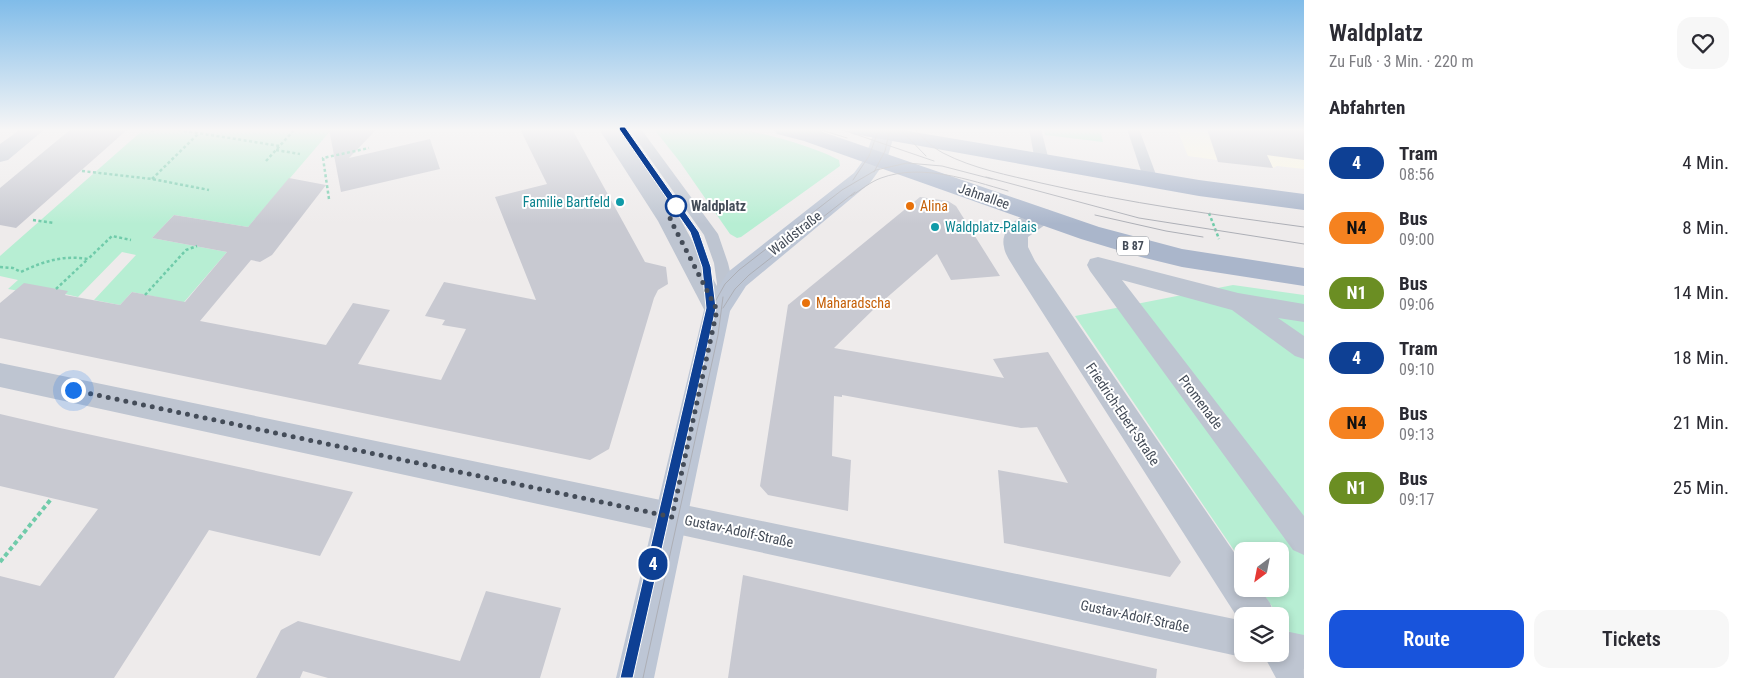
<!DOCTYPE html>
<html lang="de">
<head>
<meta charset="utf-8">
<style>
  body { margin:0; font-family:"Roboto Condensed",sans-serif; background:#f7f7f7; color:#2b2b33; height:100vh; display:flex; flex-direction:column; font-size:19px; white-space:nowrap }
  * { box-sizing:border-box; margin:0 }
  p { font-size:16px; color:#7c7c81 }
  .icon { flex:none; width:28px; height:28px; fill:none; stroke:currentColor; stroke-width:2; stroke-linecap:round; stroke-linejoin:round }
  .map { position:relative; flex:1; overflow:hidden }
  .sheet { display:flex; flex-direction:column; background:#fff; width:450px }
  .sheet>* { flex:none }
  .badge { padding:0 10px; border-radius:16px; font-size:18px; line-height:32px }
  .needle { width:32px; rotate:212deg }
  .buttons { position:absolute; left:1234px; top:542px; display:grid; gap:10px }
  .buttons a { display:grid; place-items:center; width:55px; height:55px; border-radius:10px; background:#fff; box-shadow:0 2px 8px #0003; font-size:25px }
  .you { position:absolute; width:25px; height:25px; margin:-12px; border:4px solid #fff; border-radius:50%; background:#1a73e8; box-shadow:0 0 0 8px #1a73e833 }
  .map>.badge { position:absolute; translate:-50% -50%; box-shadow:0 0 0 2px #fff }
  h2 { padding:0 25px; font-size:19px; line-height:45px }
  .round { display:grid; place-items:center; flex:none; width:52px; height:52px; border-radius:15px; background:#f7f7f7 }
  .headline { display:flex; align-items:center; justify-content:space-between; height:85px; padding:0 25px }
  h1 { font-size:24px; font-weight:600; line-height:38px }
  .button { display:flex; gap:10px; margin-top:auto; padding:10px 25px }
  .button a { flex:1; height:58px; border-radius:15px; background:#1854dc; color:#fff; font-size:20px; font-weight:600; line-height:58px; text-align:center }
  .button a+a { background:#f7f7f7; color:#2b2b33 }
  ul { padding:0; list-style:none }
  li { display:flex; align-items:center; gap:15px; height:65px; padding:0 25px }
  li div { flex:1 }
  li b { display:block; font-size:19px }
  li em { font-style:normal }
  li .badge { min-width:55px; font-weight:700; text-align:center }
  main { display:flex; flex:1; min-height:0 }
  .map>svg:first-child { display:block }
  .commercial { fill:#fbf7e2 }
  .green { fill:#b7eed3 }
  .building { fill:#c8c9d1 }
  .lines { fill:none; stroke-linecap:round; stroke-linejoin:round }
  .path-far1 { stroke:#70cbaa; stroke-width:2.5; stroke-dasharray:3 2.5; stroke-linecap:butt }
  .path { stroke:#70cbaa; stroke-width:4; stroke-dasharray:4.5 3; stroke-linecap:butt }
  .service { fill:#bec5d1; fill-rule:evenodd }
  .pedestrian { fill:#bec5d1; fill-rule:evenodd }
  .minor { fill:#bec5d1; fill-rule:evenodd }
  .tertiary { fill:#bec5d1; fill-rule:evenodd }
  .secondary { fill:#bdc6d5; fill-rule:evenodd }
  .primary { fill:#aab6cb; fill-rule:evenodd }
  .tram { stroke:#adafb6; stroke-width:1 }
  .line { fill:#0e4094; stroke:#fff }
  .walk { stroke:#444c58; stroke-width:5; stroke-dasharray:0 9 }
  .culture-dot { fill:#0f9aa8; stroke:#fff; stroke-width:2 }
  .stop-dot { fill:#fff; stroke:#0e4094; stroke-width:2.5 }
  .food-dot { fill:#e8710a; stroke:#fff; stroke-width:2 }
  .labels { text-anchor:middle; stroke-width:4; stroke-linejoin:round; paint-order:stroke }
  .shield { fill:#fff; stroke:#7c828a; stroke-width:1 }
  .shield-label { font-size:12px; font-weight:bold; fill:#444c58 }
  .street-label { font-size:14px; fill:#444c58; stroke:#fff }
  .culture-label { font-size:14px; fill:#0d838f; stroke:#fff; text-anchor:end }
  .stop-label { font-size:14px; font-weight:bold; fill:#444c58; stroke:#fff; text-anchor:start }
  .food-label { font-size:14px; fill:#c56008; stroke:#fff; text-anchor:start }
</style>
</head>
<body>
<main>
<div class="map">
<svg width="1304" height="678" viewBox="0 0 1304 678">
  <rect width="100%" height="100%" fill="#eeebeb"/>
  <path class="commercial" d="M1177,129H1304V169L1277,166L1273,168L1188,156Z"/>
  <g class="green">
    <path d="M144,129H332L248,227L174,215L152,238L227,252L173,315L157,297L132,292L120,305L94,300L136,255L122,252L78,297L65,294L67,291L37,294L8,289L18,280L0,276V256Z"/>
    <path d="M654,129C680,129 709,126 735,129C764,132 815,147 839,160L840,166L741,237L737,238L730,234L680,162Z"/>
    <path d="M1044,129H1100L1103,142L1045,135Z"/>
    <path d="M1233,285L1304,295V653L1260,589H1280V551H1242V562L1075,316Z"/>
  </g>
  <g class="building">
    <path d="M71,129H128L16,228L0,225V188Z"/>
    <path d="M329,129H377L349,158L430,139L440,169L341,192Z"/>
    <path d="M520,129H572L645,262L666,267L668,284L658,290L654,298L609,449L590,460L0,338V303L24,283L68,291L65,295L120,305L132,292L185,302L227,252L152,238L174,215L248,227L289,178L326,185L272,255L260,262L251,260L200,321L326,345L353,303L390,310L358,364L441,380L466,329L442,325L445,320L425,316L444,282L536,300L495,197L547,184Z"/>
    <path d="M1207,129H1304V160L1267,155L1273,168L1218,162Z"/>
    <path d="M920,197L948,201L956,206L1000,276L951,280L937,254L876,307L834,348L1004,378L993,359L1048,352L1181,562L1170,577L1004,543L998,470L1068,483L1037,427L1021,428L842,395V397L834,396L832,456L851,460L848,511L768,495L760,486L788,305Z"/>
    <path d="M0,414L60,428L353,492L320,556L209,530L114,678H0V576L40,586L98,509L0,486Z"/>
    <path d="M743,575L1157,669L1156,678H728Z"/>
    <path d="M486,591L561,608L540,678H328L303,671L300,678H256L281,630L298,621L460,661Z"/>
  </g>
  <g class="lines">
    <g class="path-far1">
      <path d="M140,129L156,131L158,129"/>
      <path d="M173,129L280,146"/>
      <path d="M276,150L300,154"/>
      <path d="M266,161L295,129"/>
      <path d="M82,171L152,179L209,190"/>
      <path d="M152,179L199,133"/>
      <path d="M329,199L323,158L369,148"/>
      <path d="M1209,213L1219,239"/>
      <path d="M33,220L54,223"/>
      <path d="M0,267L13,268L21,272C44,261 63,255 88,259L112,236L131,240"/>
      <path d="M56,289L88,259"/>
      <path d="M145,295L186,250L197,246"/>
    </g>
    <path class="path" d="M0,562L52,498"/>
    <g class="service">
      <path d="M629,129H641L718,234L728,263L733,284L728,301L723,303L718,301L715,297L717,284L714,263L704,235Z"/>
      <path d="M1029,129H1041L1049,161L1047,164L1042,165L1035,161Z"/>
      <path d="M1127,129H1139L1158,180L1156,183H1146L1144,180Z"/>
    </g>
    <g class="pedestrian">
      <path d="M1098,257L1238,293L1304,304V322L1278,318L1304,336V359L1295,356L1232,310L1122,280L1304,516V555L1293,550L1090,271L1087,265L1090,259Z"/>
      <path d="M1280,630L1304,635V669L1280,664L1268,659L1266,654H1280Z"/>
    </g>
    <g class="minor">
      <path d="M21,129H45L8,160L0,162V144Z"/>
      <path d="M1041,208L1049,210L1053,216L1049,222L1028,237V247L1035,261L1242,564V589H1260L1270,603L1275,616H1242V654H1251L1242,657L0,387V363L1239,620L1016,271C1012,264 1005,255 1004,247C999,227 1025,212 1041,208Z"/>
      <path d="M1280,633C1304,643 1304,654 1304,678H1276L1263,654H1280Z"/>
    </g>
    <path class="tertiary" d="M599,129H620L677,213L730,310L726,317L717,320L708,317L658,221Z"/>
    <path class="secondary" d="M875,129H896L887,159L870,183L746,286L730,311L654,678H616L704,310L728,272L854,173L865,158Z"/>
    <g class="primary">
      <path d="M773,129H809L820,131L1099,227L1182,249L1304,268V286L1182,267L1141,257L1081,239L804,141L777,134Z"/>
      <path d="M849,129H896L1199,180L1304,194V210L1199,196L859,135L852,134Z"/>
    </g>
    <g class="tram">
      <path d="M623,129L694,232L706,267L711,309"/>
      <path d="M818,129L847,138"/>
      <path d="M840,129L934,161"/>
      <path d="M900,129L926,156"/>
      <path d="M914,129C923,138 932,147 943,153C974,169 1008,175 1041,183C1128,203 1216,215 1304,227"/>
      <path d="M874,172L885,151L890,129"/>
      <path d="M986,177L1139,218L1304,244"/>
      <path d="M853,180L869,156L879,129"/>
      <path d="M851,196C861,190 870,182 881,178C922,163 969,180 1008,191"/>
      <path d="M1095,215L1166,231L1203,237"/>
      <path d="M723,308L735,289L749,275L855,192"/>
      <path d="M627,678L711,309L725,284L739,270L842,190L876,170L907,163L942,166L992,179"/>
      <path d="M643,678L718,335L723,297"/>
    </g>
  </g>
  <linearGradient id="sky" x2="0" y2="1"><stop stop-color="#80bce9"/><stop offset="0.58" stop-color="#f7f6f6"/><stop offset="1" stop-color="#f7f6f6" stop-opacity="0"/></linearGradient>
  <rect width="1304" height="224" fill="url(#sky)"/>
  <path class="line" d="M620,127H625L699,232L711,267L716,308L633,678H620L706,308L702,267L690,232L619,129Z"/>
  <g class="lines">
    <path class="walk" d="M73,390L672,517L717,310L670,219L676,206"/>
  </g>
  <g class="culture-dot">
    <circle cx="620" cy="202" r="5"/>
    <circle cx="935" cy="227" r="5"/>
  </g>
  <circle class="stop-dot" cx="676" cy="206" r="10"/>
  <g class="food-dot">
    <circle cx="910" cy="206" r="5"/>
    <circle cx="806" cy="303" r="5"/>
  </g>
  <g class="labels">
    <rect class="shield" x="1117" y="236.5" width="32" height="19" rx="4"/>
    <g class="shield-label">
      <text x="1133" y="250">B 87</text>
    </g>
    <g class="street-label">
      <text transform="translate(984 196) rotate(19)" y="5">Jahnallee</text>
      <text transform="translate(795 233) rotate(-38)" y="5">Waldstraße</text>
      <text transform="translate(1201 402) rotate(53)" y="5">Promenade</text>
      <text transform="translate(1123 414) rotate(56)" y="5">Friedrich-Ebert-Straße</text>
      <text transform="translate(739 531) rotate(12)" y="5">Gustav-Adolf-Straße</text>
      <text transform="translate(1135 616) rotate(12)" y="5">Gustav-Adolf-Straße</text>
    </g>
    <g class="culture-label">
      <text x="610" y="207">Familie Bartfeld</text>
      <text x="945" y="232" text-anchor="start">Waldplatz-Palais</text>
    </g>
    <g class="stop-label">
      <text x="691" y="211">Waldplatz</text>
    </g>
    <g class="food-label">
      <text x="920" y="211">Alina</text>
      <text x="816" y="308">Maharadscha</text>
    </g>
  </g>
</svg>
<div class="buttons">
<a><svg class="needle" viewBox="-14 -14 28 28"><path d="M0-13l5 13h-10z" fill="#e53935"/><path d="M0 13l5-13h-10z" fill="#7c7c81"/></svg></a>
<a><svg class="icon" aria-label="layers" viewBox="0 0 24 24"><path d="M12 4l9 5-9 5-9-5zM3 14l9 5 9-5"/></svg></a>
</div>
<div class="you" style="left:73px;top:390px"></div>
<b class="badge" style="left:653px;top:564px;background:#0e4094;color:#fff">4</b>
</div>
<section class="sheet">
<div class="headline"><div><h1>Waldplatz</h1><p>Zu Fuß · 3 Min. · 220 m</p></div><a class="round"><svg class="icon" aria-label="heart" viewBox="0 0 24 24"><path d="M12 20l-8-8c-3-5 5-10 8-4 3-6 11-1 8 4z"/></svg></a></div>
<h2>Abfahrten</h2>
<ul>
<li><span class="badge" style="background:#0e4094;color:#fff">4</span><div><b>Tram</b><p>08:56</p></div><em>4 Min.</em></li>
<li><span class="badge" style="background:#f58220;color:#111">N4</span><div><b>Bus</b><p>09:00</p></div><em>8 Min.</em></li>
<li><span class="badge" style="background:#6b8e23;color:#fff">N1</span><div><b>Bus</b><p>09:06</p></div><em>14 Min.</em></li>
<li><span class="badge" style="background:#0e4094;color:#fff">4</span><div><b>Tram</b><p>09:10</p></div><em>18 Min.</em></li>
<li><span class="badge" style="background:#f58220;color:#111">N4</span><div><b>Bus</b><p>09:13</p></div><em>21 Min.</em></li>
<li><span class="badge" style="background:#6b8e23;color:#fff">N1</span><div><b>Bus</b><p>09:17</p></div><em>25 Min.</em></li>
</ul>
<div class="button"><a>Route</a><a>Tickets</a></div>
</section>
</main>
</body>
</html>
